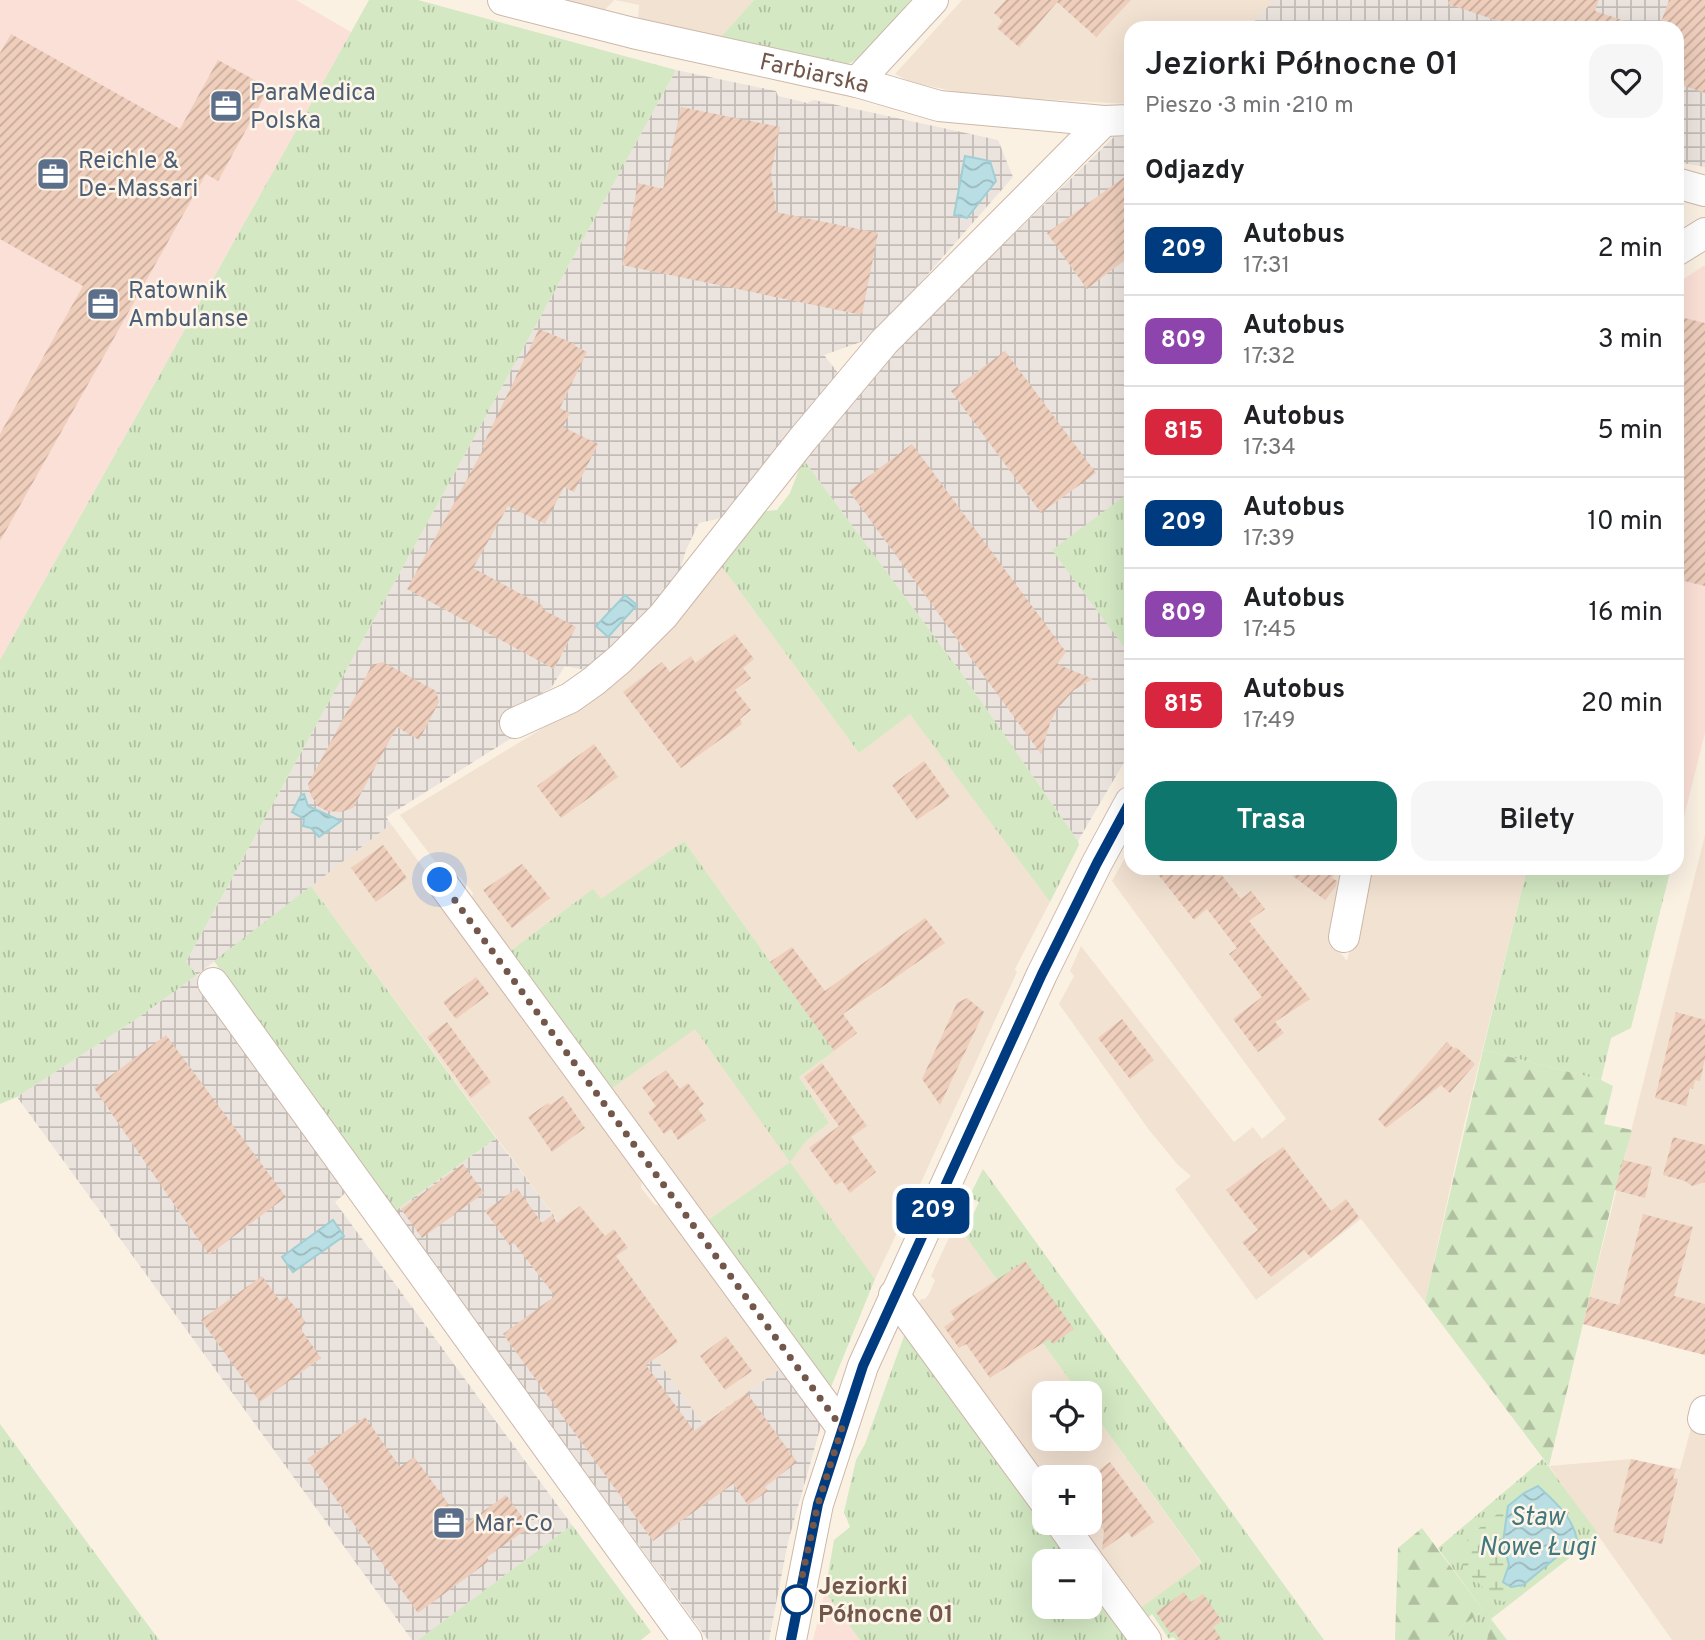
<!DOCTYPE html>
<html lang="pl">
<head>
<meta charset="utf-8">
<style>
  body { margin:0; font-family:Overpass,sans-serif; background:#f6f6f6; color:#202124; height:100vh; display:flex; flex-direction:column; font-size:26px; white-space:nowrap }
  * { box-sizing:border-box; margin:0 }
  p { font-size:23px; color:#757577 }
  .icon { flex:none; width:38px; height:38px; fill:none; stroke:currentColor; stroke-width:2; stroke-linecap:round; stroke-linejoin:round }
  .map { position:relative; flex:1; overflow:hidden }
  .panel { position:absolute; left:1124px; top:21px; width:560px; height:854px; display:flex; flex-direction:column; background:#fff; border-radius:21px; box-shadow:0 7px 28px #0002 }
  .panel>* { flex:none }
  .badge { padding:0 14px; border-radius:10px; font-size:24px; line-height:46px }
  .buttons { position:absolute; left:1032px; top:1381px; display:grid; gap:14px }
  .buttons a { display:grid; place-items:center; width:70px; height:70px; border-radius:14px; background:#fff; box-shadow:0 7px 28px #0002; font-size:35px }
  .you { position:absolute; width:35px; height:35px; margin:-18px; border:5px solid #fff; border-radius:50%; background:#1a73e8; box-shadow:0 0 0 10px #1a73e833 }
  .map>.badge { position:absolute; translate:-50% -50%; box-shadow:0 0 0 4px #fff }
  h2 { padding:0 21px; font-size:26px; line-height:63px }
  .round { display:grid; place-items:center; flex:none; width:74px; height:74px; border-radius:21px; background:#f6f6f6 }
  .summary { display:flex; align-items:center; justify-content:space-between; height:119px; padding:0 21px }
  h1 { font-size:33px; font-weight:600; line-height:52px }
  .button { display:flex; gap:14px; margin-top:auto; padding:14px 21px }
  .button a { flex:1; height:80px; border-radius:21px; background:#0f766e; color:#fff; font-size:28px; font-weight:600; line-height:80px; text-align:center }
  .button a+a { background:#f6f6f6; color:#202124 }
  ul { padding:0; list-style:none }
  li { display:flex; align-items:center; gap:21px; height:91px; padding:0 21px; border-top:2px solid #e0e0e0 }
  li div { flex:1 }
  li b { display:block; font-size:26px }
  li em { font-style:normal }
  li .badge { min-width:77px; font-weight:700; text-align:center }
  .map>svg:first-child { display:block }
  .residential { fill:#f2e2d2 }
  .commercial { fill:#fbe0d7 }
  .industrial { fill:url(#industrial-grid) }
  .grass { fill:url(#grass-tufts) }
  .forest { fill:url(#forest-firs) }
  .wetland { fill:url(#wetland-marsh) }
  .water { fill:url(#water-waves); stroke:#9fcfd5; stroke-width:2 }
  .building { fill:url(#building-hatch) }
  .lines { fill:none; stroke-linecap:round; stroke-linejoin:round }
  .minor-casing { stroke:#ccb8aa; stroke-width:32 }
  .minor { stroke:#fff; stroke-width:30 }
  .line-casing { stroke:#fff; stroke-width:16 }
  .line { stroke:#003b80; stroke-width:10 }
  .walk { stroke:#72574a; stroke-width:7; stroke-dasharray:0 12.6 }
  .stop-dot { fill:#fff; stroke:#003b80; stroke-width:3.5 }
  .labels { text-anchor:middle; stroke-width:5; stroke-linejoin:round; paint-order:stroke }
  .street-label { font-size:24px; fill:#72574a; stroke:#fef5e9 }
  .service-label { font-size:24px; fill:#4e5e75; stroke:#fef5e9; text-anchor:start }
  .stop-label { font-size:24px; font-weight:bold; fill:#72574a; stroke:#fef5e9; text-anchor:start }
  .water-label { font-size:26px; font-style:italic; fill:#42777e; stroke:#fef5e9 }
</style>
</head>
<body>
<div class="map">
<svg width="1705" height="1640" viewBox="0 0 1705 1640">
  <defs>
    <pattern id="industrial-grid" width="8" height="8" patternUnits="userSpaceOnUse" patternTransform="scale(1.75)"><rect width="8" height="8" fill="#ebe3de"/><path d="M0 4h8M4 0v8" fill="none" stroke="#c3bbb6"/></pattern>
    <pattern id="grass-tufts" width="24" height="20" patternUnits="userSpaceOnUse" patternTransform="scale(1.75)"><rect width="24" height="20" fill="#d3e8c3"/><path d="M3 7l-1-3M5 7V3M7 7l1-3M15 17l-1-3M17 17v-4M19 17l1-3" fill="none" stroke="#b0bfa0"/></pattern>
    <pattern id="forest-firs" width="22" height="20" patternUnits="userSpaceOnUse" patternTransform="scale(1.75)"><rect width="22" height="20" fill="#d3e8c3"/><path d="M5 1l3.5 6h-7zM16 11l3.5 6h-7z" fill="#b0bfa0"/></pattern>
    <pattern id="wetland-marsh" width="20" height="14" patternUnits="userSpaceOnUse" patternTransform="scale(1.75)"><rect width="20" height="14" fill="#d3e8c3"/><path d="M1 5h8M5 5V1M11 12h8M15 12V8" fill="none" stroke="#b0bfa0"/></pattern>
    <pattern id="water-waves" width="16" height="10" patternUnits="userSpaceOnUse" patternTransform="scale(1.75)"><rect width="16" height="10" fill="#b9dfe4"/><path d="M0 5q4-4 8 0t8 0" fill="none" stroke="#9bb8bb"/></pattern>
    <pattern id="building-hatch" width="6" height="6" patternUnits="userSpaceOnUse" patternTransform="scale(1.75)"><rect width="6" height="6" fill="#efcebc"/><path d="M-1 1l2-2M0 6l6-6M5 7l2-2" fill="none" stroke="#c6aa9b"/></pattern>
  </defs>
  <rect width="100%" height="100%" fill="#fbf1e3"/>
  <g class="residential">
    <path d="M549,0H614L602,13Z"/>
    <path d="M615,0H754L721,37L638,21L639,5Z"/>
    <path d="M962,0H1274L1248,28H1130V104L971,95L911,82L895,74Z"/>
    <path d="M719,563L859,753L910,713L1050,902L1015,969L1017,972L918,1189L875,1279L790,1162L701,1225L630,1129L633,1117L623,1104L611,1103L604,1094L695,1028L790,1161L806,1141L829,1123L799,1077L834,1051L684,841L601,900L593,890L505,955L469,907L473,893L460,877H447L400,815L584,703Z"/>
    <path d="M391,824L644,1168L641,1188L655,1205L670,1203L758,1339L771,1343L787,1364L703,1424L595,1275V1271L311,886Z"/>
    <path d="M1705,835V1355L1583,1324Z"/>
    <path d="M1130,849V868H1348L1332,942L1347,961L1370,868H1527L1464,1125L1425,1302L1361,1219L1256,1300L1175,1189L1191,1176L1178,1165L1149,1130L1059,1004L1074,976L1070,971L1081,946L1234,1142L1253,1127L1262,1139L1286,1119L1112,881Z"/>
    <path d="M956,1223L1079,1393H1045V1438H1090V1408L1202,1564L1138,1610L1075,1526L1079,1523L1090,1522L1092,1506L1090,1477H1063L1060,1473L1054,1477H1045L916,1309L921,1299H925L930,1292L935,1280L931,1276Z"/>
    <path d="M1694,1417L1705,1420V1640H1672L1549,1466L1631,1459L1680,1469Z"/>
  </g>
  <g class="commercial">
    <path d="M0,0H296L351,32L0,660Z"/>
    <path d="M1705,265V733L1678,841L1676,284Z"/>
    <path d="M825,1592L860,1640H813Z"/>
  </g>
  <g class="industrial">
    <path d="M1274,0H1705V167L1677,162L1676,28H1248Z"/>
    <path d="M676,70L776,91L778,96L807,103L814,100L998,140L1013,177L872,338L824,355L842,378L726,517L699,523L686,550L677,580L590,671L565,666L551,688L507,712L521,732L386,817L391,824L197,975L350,1189L335,1202L572,1525L418,1640H412L17,1097L135,1020L197,975L186,962Z"/>
    <path d="M1115,136L1128,137L1130,141V752L1078,841L962,674L803,459L900,344Z"/>
    <path d="M496,1138L595,1271L596,1275L703,1424L787,1364L824,1415L788,1542L769,1640H708L395,1211Z"/>
  </g>
  <g class="grass">
    <path d="M369,0H418L676,70L186,962L197,975L135,1020L17,1097L0,1104V660Z"/>
    <path d="M754,0H911C895,18 870,55 848,64L721,37Z"/>
    <path d="M803,459L962,674L1078,841L1079,845L1050,902L910,714L859,753L719,563L756,512L777,510L790,493Z"/>
    <path d="M1130,492V655L1052,550Z"/>
    <path d="M684,841L834,1051L799,1077L829,1123L806,1141L790,1162L875,1279L829,1392L701,1225L790,1162L695,1029L604,1094L533,992L536,985L527,972L520,973L505,955L593,889L601,899Z"/>
    <path d="M1527,868H1671L1631,1028L1611,1038L1601,1080L1483,1050Z"/>
    <path d="M311,886L496,1138L395,1211L214,961Z"/>
    <path d="M983,1169L1324,1640H1176L1173,1637L1169,1639L1152,1614L1144,1621L1138,1610L1202,1563L1090,1408V1393H1079L956,1223L960,1215L971,1219L979,1202L969,1197Z"/>
    <path d="M904,1336L922,1346L1045,1515V1522L1050,1523L1078,1561H1045V1606H1090V1578L1135,1640H860L825,1592L834,1540L850,1527L844,1512L856,1460L865,1444Z"/>
    <path d="M0,1424L159,1640H0Z"/>
    <path d="M1543,1459L1599,1535L1491,1619L1487,1640H1444L1483,1610L1438,1548Z"/>
    <path d="M572,1525L651,1632L641,1640H418Z"/>
  </g>
  <g class="forest">
    <path d="M1483,1050L1601,1080L1613,1086L1604,1124L1632,1130L1615,1190L1549,1466L1425,1302Z"/>
    <path d="M1422,1528L1483,1610L1444,1640H1395L1398,1548Z"/>
    <path d="M1491,1619L1507,1640H1487Z"/>
  </g>
  <path class="wetland" d="M1508,1506L1503,1542L1509,1564L1503,1582L1511,1587L1523,1585L1504,1602L1495,1599L1463,1568L1462,1550L1470,1535Z"/>
  <g class="water">
    <path d="M965,156L990,161L996,181L967,218L954,215Z"/>
    <path d="M625,595L637,605L608,637L596,626Z"/>
    <path d="M304,794L308,806L341,821L319,837L311,828L303,826L304,819L292,812L301,795Z"/>
    <path d="M333,1220L344,1236L293,1272L282,1257Z"/>
    <path d="M1538,1486C1555,1502 1573,1517 1577,1540L1523,1585L1511,1587L1503,1582L1509,1565L1503,1542L1508,1506L1524,1493Z"/>
  </g>
  <g class="building">
    <path d="M1006,0H1131L1096,37L1057,2L1019,47L997,28L1003,21L994,13Z"/>
    <path d="M1449,0H1599L1595,11L1634,24V28H1519L1448,4Z"/>
    <path d="M1669,0H1705V93L1676,83V28H1659Z"/>
    <path d="M11,34L180,129L218,60L269,88L218,181L206,174L0,541V434L83,286L0,239V53Z"/>
    <path d="M681,107L780,127L771,173L776,212L878,233L862,315L622,265L638,183L663,189Z"/>
    <path d="M1130,173V256L1087,289L1047,233Z"/>
    <path d="M1676,316L1705,323V586L1676,579Z"/>
    <path d="M539,329L575,344V346L587,352L560,408L570,413L563,427L598,444L574,492L564,487L545,524L508,506L473,568L543,606L542,609L576,627L554,669L407,589L484,448L482,447Z"/>
    <path d="M1005,351L1096,473L1041,513L951,391Z"/>
    <path d="M912,444L1066,652L1057,664L1093,679L1074,690L1057,709L1050,723L1041,754L849,491Z"/>
    <path d="M735,634L754,659L743,668L751,678L735,690L751,710L740,719L742,724L681,768L623,692L662,662L670,672L691,656L695,663Z"/>
    <path d="M383,662L436,691L439,702L419,740L397,727L353,808L341,812L327,811L319,807L311,796L308,784L372,665Z"/>
    <path d="M594,744L618,777L561,818L537,786Z"/>
    <path d="M924,761L950,797L917,820L892,785Z"/>
    <path d="M383,845L407,878L376,902L351,868Z"/>
    <path d="M522,864L550,898L512,928L483,890Z"/>
    <path d="M1153,868H1216L1241,899L1251,891L1265,909L1249,921L1310,999L1275,1022L1284,1033L1258,1052L1233,1019L1262,997L1229,954L1237,948L1207,909L1194,920Z"/>
    <path d="M1282,868H1339L1332,878L1337,881L1336,886L1325,900Z"/>
    <path d="M925,918L945,943L843,1014L857,1033L834,1051L770,962L792,947L825,991Z"/>
    <path d="M476,977L489,994L456,1019L443,1002Z"/>
    <path d="M967,998L984,1012L940,1105L922,1079L957,1003Z"/>
    <path d="M1676,1012L1705,1020V1059L1700,1081L1695,1080L1693,1089L1690,1088L1686,1106L1655,1098Z"/>
    <path d="M1122,1019L1154,1060L1130,1079L1098,1038Z"/>
    <path d="M447,1022L491,1082L471,1098L427,1037Z"/>
    <path d="M166,1035L286,1197L209,1255L94,1088Z"/>
    <path d="M1447,1042L1454,1049L1456,1047L1475,1064L1450,1093L1441,1085L1386,1128L1378,1119Z"/>
    <path d="M822,1063L867,1126L851,1137L876,1172L850,1193L842,1181L836,1185L809,1148L839,1126L804,1077Z"/>
    <path d="M666,1070L680,1089L688,1083L704,1104L698,1109L706,1120L678,1140L671,1129L664,1134L648,1112L656,1106L642,1087Z"/>
    <path d="M563,1096L585,1128L552,1152L528,1117L548,1103L550,1105Z"/>
    <path d="M1673,1137L1705,1145V1182L1692,1186L1685,1181L1663,1175Z"/>
    <path d="M1283,1147L1331,1211L1346,1199L1359,1217L1311,1258L1304,1250L1271,1277L1242,1242L1258,1230L1226,1190Z"/>
    <path d="M1623,1160L1652,1167L1645,1198L1615,1190Z"/>
    <path d="M463,1164L484,1193L422,1238L401,1209Z"/>
    <path d="M517,1188L542,1223L552,1215L557,1223L580,1206L605,1236L614,1229L628,1248L616,1256L678,1342L646,1365L694,1431L747,1393L797,1462L765,1487L768,1491L748,1505L733,1484L653,1541L503,1334L555,1296L514,1243L510,1246L485,1211Z"/>
    <path d="M1643,1214L1693,1227L1674,1296L1705,1304V1355L1583,1324L1590,1297L1619,1305Z"/>
    <path d="M1025,1261L1074,1329L1053,1344L1049,1339L990,1378L966,1344L959,1348L944,1327L955,1319L950,1311Z"/>
    <path d="M262,1276L280,1301L286,1296L299,1312L306,1323L300,1328L321,1358L260,1402L201,1320Z"/>
    <path d="M726,1336L752,1371L725,1390L700,1356Z"/>
    <path d="M365,1417L400,1467L414,1457L464,1525L506,1495L530,1527L487,1557L489,1561L418,1613L307,1459Z"/>
    <path d="M1631,1459L1676,1469L1673,1478L1678,1479L1662,1544L1613,1532Z"/>
    <path d="M1110,1462L1154,1522L1132,1538L1128,1532L1102,1550L1104,1531L1097,1521L1099,1505L1090,1492V1477Z"/>
    <path d="M1184,1592L1191,1602L1203,1594L1222,1621L1213,1627L1222,1640H1180L1174,1631L1170,1633L1156,1612Z"/>
  </g>
  <g class="lines">
    <defs>
      <g id="minor">
        <path id="s1" d="M503,0L633,33L857,82L939,106L1104,121L1130,120"/>
        <path d="M857,82L933,0"/>
        <path d="M1676,183L1705,191"/>
        <path d="M1676,251L1705,233"/>
        <path d="M515,723L570,698L594,681L620,659L663,616L802,440L884,342L1104,121"/>
        <path d="M440,880L842,1428"/>
        <path d="M1344,937L1357,868"/>
        <path d="M213,983L687,1640"/>
        <path d="M894,1295L1045,1502"/>
        <path d="M1703,1419L1705,1411"/>
        <path d="M1060,1522L1088,1561"/>
        <path d="M1090,1564L1146,1640"/>
        <path d="M791,1640L818,1504L863,1366L1042,974L1097,863L1130,802"/>
      </g>
    </defs>
    <use href="#minor" class="minor-casing"/>
    <use href="#minor" class="minor"/>
  </g>
  <g class="lines">
    <defs>
      <path id="line" d="M791,1640L818,1504L863,1366L1042,974L1097,863L1130,802"/>
    </defs>
    <use href="#line" class="line-casing"/>
    <use href="#line" class="line"/>
    <path class="walk" d="M440,880L842,1428L818,1504L797,1600"/>
  </g>
  <defs>
    <symbol id="office-square" viewBox="-11 -11 22 22"><rect x="-9" y="-9" width="18" height="18" rx="4" fill="#5c6f8a" stroke="#fef5e9"/><path d="M-6-3h4V-5.5h4V-3h4V5H-6ZM-1-4.5V-3h2v-1.5ZM-6 0V1H6V0Z" fill="#fff"/></symbol>
  </defs>
  <g fill-rule="evenodd">
    <use href="#office-square" x="207" y="87" width="38" height="38"/>
    <use href="#office-square" x="34" y="155" width="38" height="38"/>
    <use href="#office-square" x="84" y="285" width="38" height="38"/>
    <use href="#office-square" x="430" y="1504" width="38" height="38"/>
  </g>
  <circle class="stop-dot" cx="797" cy="1600" r="14"/>
  <g class="labels">
    <g class="street-label">
      <text dy="8" stroke="none"><textPath href="#s1" startOffset="320">Farbiarska</textPath></text>
    </g>
    <g class="service-label">
      <text x="250" y="100">ParaMedica<tspan x="250" dy="28">Polska</tspan></text>
      <text x="78" y="168">Reichle &amp;<tspan x="78" dy="28">De-Massari</tspan></text>
      <text x="128" y="298">Ratownik<tspan x="128" dy="28">Ambulanse</tspan></text>
      <text x="474" y="1531">Mar-Co</text>
    </g>
    <g class="stop-label">
      <text x="818" y="1594">Jeziorki<tspan x="818" dy="28">Północne 01</tspan></text>
    </g>
    <g class="water-label">
      <text x="1537" y="1525">Staw<tspan x="1537" dy="30">Nowe Ługi</tspan></text>
    </g>
  </g>
</svg>
<div class="buttons">
<a><svg class="icon" aria-label="locate" viewBox="0 0 24 24"><circle cx="12" cy="12" r="6"/><path d="M12 2v4M12 18v4M2 12h4M18 12h4"/></svg></a>
<a>+</a>
<a>−</a>
</div>
<div class="you" style="left:440px;top:880px"></div>
<b class="badge" style="left:933px;top:1211px;background:#003b80;color:#fff">209</b>
<section class="panel">
<div class="summary"><div><h1>Jeziorki Północne 01</h1><p>Pieszo · 3 min · 210 m</p></div><a class="round"><svg class="icon" aria-label="heart" viewBox="0 0 24 24"><path d="M12 20l-8-8c-3-5 5-10 8-4 3-6 11-1 8 4z"/></svg></a></div>
<h2>Odjazdy</h2>
<ul>
<li><span class="badge" style="background:#003b80;color:#fff">209</span><div><b>Autobus</b><p>17:31</p></div><em>2 min</em></li>
<li><span class="badge" style="background:#8e44ad;color:#fff">809</span><div><b>Autobus</b><p>17:32</p></div><em>3 min</em></li>
<li><span class="badge" style="background:#d7263d;color:#fff">815</span><div><b>Autobus</b><p>17:34</p></div><em>5 min</em></li>
<li><span class="badge" style="background:#003b80;color:#fff">209</span><div><b>Autobus</b><p>17:39</p></div><em>10 min</em></li>
<li><span class="badge" style="background:#8e44ad;color:#fff">809</span><div><b>Autobus</b><p>17:45</p></div><em>16 min</em></li>
<li><span class="badge" style="background:#d7263d;color:#fff">815</span><div><b>Autobus</b><p>17:49</p></div><em>20 min</em></li>
</ul>
<div class="button"><a>Trasa</a><a>Bilety</a></div>
</section>
</div>
</body>
</html>
